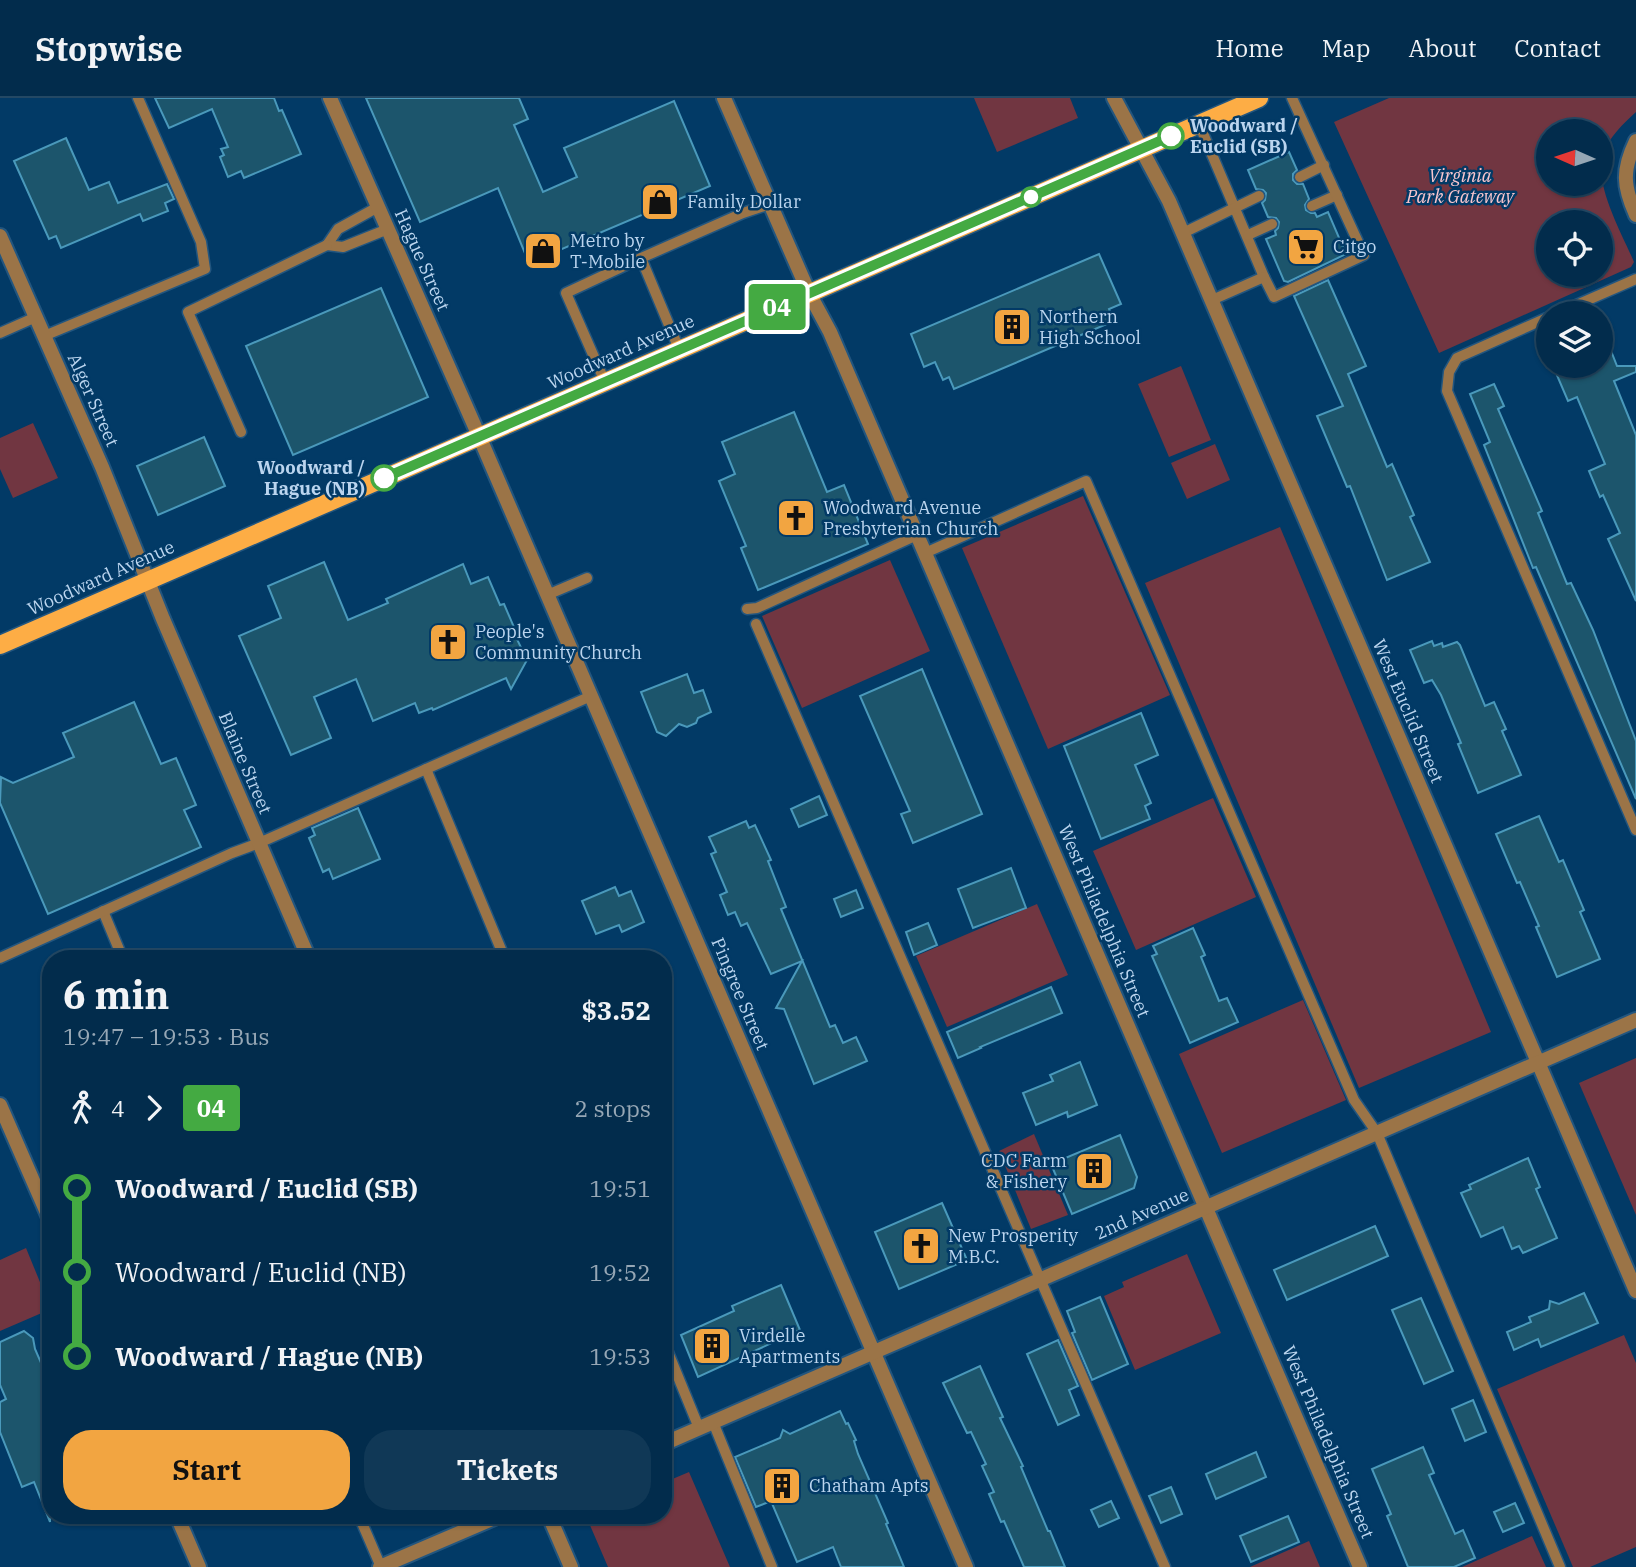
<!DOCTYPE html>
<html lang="en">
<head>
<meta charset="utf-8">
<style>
  body { margin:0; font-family:"IBM Plex Serif",serif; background:#103856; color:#f1f3f6; height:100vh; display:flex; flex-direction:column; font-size:26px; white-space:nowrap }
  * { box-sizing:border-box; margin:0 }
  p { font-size:23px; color:#96a7b5 }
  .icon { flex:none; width:38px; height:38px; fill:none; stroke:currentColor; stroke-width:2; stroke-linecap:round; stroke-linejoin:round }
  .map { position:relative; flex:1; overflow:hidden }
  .panel { position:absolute; left:42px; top:852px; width:630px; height:574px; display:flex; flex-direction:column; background:#022c4c; border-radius:28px; box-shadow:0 2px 5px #0004,0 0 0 2px #234864 }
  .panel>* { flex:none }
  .badge { padding:0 14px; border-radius:5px; font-size:24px; line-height:46px }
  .needle { width:46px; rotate:273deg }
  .tools { position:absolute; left:1536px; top:21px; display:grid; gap:14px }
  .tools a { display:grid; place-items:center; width:77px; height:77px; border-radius:50%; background:#022c4c; box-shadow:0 2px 5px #0004,0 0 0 2px #234864; font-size:35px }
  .map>.badge { position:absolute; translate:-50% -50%; box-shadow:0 0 0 4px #fff }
  .legs { display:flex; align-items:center; gap:10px; height:77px; padding:0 21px; font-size:23px }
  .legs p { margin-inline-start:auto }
  .head { display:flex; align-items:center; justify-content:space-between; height:119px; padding:0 21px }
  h1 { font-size:38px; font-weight:700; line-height:52px }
  .cta { display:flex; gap:14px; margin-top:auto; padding:14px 21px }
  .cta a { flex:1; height:80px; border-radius:28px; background:#f2a541; color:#111; font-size:28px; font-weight:700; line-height:80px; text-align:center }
  .cta a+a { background:#103856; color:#f1f3f6 }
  ul { padding:0 21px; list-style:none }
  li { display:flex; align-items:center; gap:24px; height:84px; font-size:26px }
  li i { display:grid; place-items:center; width:10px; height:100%; margin:0 9px; background:currentColor }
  li i::after { content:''; width:18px; height:18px; margin:-9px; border:5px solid; border-radius:50%; background:#022c4c }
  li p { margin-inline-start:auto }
  li:first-child i { background:linear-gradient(#0000 50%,currentColor 0) }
  li:last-child i { background:linear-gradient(currentColor 50%,#0000 0) }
  header { display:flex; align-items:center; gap:42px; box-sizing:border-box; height:98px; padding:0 35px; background:#022c4c; border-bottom:2px solid #234864 }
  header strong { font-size:33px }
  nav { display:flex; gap:38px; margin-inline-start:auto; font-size:24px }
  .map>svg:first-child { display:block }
  .green { fill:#713641; fill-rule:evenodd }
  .building { fill:#1c556c; stroke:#4a99bb; stroke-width:2 }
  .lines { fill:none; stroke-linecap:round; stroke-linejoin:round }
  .service-casing { stroke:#23567f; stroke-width:13 }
  .minor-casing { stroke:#23567f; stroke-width:18 }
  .tertiary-casing { stroke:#23567f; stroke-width:18 }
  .primary-casing { stroke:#23567f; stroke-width:21 }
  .service { stroke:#9b7447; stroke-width:10 }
  .minor { stroke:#9b7447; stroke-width:14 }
  .tertiary { stroke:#9b7447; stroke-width:14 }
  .primary { stroke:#fdad45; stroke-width:18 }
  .line-1-casing { stroke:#fff; stroke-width:16 }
  .line-1 { stroke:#44aa42; stroke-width:10 }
  .stop-1-dot { fill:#fff; stroke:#44aa42; stroke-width:3.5 }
  .labels { text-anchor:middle; stroke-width:5; stroke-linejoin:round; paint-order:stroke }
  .stop-label { font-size:18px; font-weight:bold; fill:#bbd5ef; stroke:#023a66; text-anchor:start }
  .park-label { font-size:18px; font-style:italic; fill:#fac7ce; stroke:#023a66 }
  .poi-label { font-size:18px; fill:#bbd5ef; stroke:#023a66; text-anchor:start }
  .street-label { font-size:18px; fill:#bbd5ef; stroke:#023a66 }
</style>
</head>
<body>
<header>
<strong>Stopwise</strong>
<nav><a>Home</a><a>Map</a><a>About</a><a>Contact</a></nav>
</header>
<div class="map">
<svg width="1636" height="1469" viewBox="0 0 1636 1469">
  <rect width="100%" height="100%" fill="#023a66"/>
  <g class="green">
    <path d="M974,0H1070L1078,20L997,54Z"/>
    <path d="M1389,0H1636V14C1623,26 1609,39 1603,56C1593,86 1623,137 1634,164L1631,169L1439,255L1334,24ZM1549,33H1601V86H1549ZM1549,124H1601V177H1549Z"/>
    <path d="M1181,268L1211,342L1169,359L1138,286Z"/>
    <path d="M33,325L58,380L13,400L0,371V340Z"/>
    <path d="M1215,346L1230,382L1187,401L1171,365Z"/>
    <path d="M1083,398L1170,597L1048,651L962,450Z"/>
    <path d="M1280,429L1491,934L1359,990L1145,485Z"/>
    <path d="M890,462L930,553L802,610L762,518Z"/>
    <path d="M1213,700L1256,799L1136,852L1093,753Z"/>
    <path d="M1037,806L1068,877L947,929L916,858Z"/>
    <path d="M1303,902L1346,1002L1222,1055L1179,956Z"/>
    <path d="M1636,960V1117L1579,985Z"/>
    <path d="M1034,1036L1068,1117L1031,1131L999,1053Z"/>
    <path d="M26,1150L51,1211L0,1233V1162Z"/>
    <path d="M1187,1156L1221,1235L1135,1272L1104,1198L1124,1189L1122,1184Z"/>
    <path d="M1624,1237L1636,1265V1449L1590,1469H1573L1497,1291Z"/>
    <path d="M689,1374L730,1469H608L586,1418H663V1385Z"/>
    <path d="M1532,1438L1546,1469H1462Z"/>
    <path d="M1309,1443L1320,1469H1250Z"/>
  </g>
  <g class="building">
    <path d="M155,0H274L279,13L282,12L301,56L244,80L241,73L228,79L220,59L224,57L221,51L228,49L212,11L169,30Z"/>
    <path d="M366,0H519L528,21L514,27L543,94L577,79L564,50L674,3L710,88L529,165L498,90L420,124Z"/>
    <path d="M66,40L89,92L109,84L118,105L167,86L174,101L165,105L168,113L143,123L140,116L61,150L56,138L49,141L14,63Z"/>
    <path d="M1289,54L1297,72L1293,76V82L1297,86H1303L1309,101L1305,107L1306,112L1311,115H1315L1317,119L1328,114L1346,156L1288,184L1284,183L1266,141L1276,137L1275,133L1278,130L1279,124L1276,120L1268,119L1262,105L1265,102L1266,95L1263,92L1256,91L1248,72Z"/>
    <path d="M1099,156L1121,206L1109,211L1114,223L954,291L949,279L943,282L935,264L924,269L911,236Z"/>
    <path d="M1328,182L1366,268L1348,276L1387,369L1392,366L1414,417L1410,419L1430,464L1387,482L1350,388L1347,389L1317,318L1343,308L1294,198Z"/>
    <path d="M381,190L428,299L293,357L246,248Z"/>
    <path d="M1602,230L1617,268H1636V274L1614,283L1636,337V503L1608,441L1620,435L1603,397L1600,399L1589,373L1605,366L1577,299L1568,303L1553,268H1601Z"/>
    <path d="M1494,286L1504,308L1498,311L1542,413L1538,415L1567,486L1571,485L1593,532L1636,643V701L1536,469L1533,470L1484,347L1490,344L1470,296Z"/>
    <path d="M794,314L827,394L844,387L868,446L758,492L741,450L746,448L719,383L735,376L722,344Z"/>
    <path d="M204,339L225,388L158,417L137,368Z"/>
    <path d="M324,464L348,522L388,505L386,501L463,466L471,486L488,479L500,507L504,506L516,534L514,535L527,562L511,591L506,580L433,612L432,610L419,615L415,605L373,623L356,581L314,599L331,640L291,657L239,538L281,520L268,488Z"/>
    <path d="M1432,543L1434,548L1442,545L1443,549L1457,544L1460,547L1485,608L1494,604L1506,631L1502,633L1521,677L1478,695L1458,646L1461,645L1441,597L1432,582L1424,585L1410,552Z"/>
    <path d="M922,571L982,716L913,745L901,716L910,713L860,598Z"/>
    <path d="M687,576L694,595L703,592L711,614L698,620L696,625L687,629L679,626L666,638L657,634L641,594Z"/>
    <path d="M134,604L161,666L176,660L196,707L184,712L201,749L48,816L0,705L1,679L13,685L74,659L63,635Z"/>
    <path d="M1141,615L1158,657L1135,667L1151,705L1145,708L1150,721L1101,741L1064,648Z"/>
    <path d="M819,698L827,717L799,729L791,711Z"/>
    <path d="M358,710L380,761L333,781L329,771L323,774L309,740L315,737L312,730Z"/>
    <path d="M1539,718L1559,764L1563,762L1584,812L1580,814L1600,861L1557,879L1536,829L1539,828L1520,784L1517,785L1496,736Z"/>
    <path d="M746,723L749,730L755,727L771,762L768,763L786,809L781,811L830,929L835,927L843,945L856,939L867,963L814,986L784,911L776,910L802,863L771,876L747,825L741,828L735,814L728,817L720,797L727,794L711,756L716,754L709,739Z"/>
    <path d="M1011,770L1026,810L973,830L958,791Z"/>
    <path d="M615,789L619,798L631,793L644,824L622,834L619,827L596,836L582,803Z"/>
    <path d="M856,792L863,810L841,819L834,801Z"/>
    <path d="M928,825L937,847L914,857L906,834Z"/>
    <path d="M1193,830L1205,857L1201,859L1219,903L1227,900L1238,924L1190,945L1152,858L1157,856L1153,848Z"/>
    <path d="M1051,889L1062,915L980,949L981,950L958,960L947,934Z"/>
    <path d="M1080,964L1097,1007L1068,1019L1067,1014L1036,1027L1023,995L1053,983L1050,977Z"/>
    <path d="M1120,1037L1137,1079L1134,1090L1072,1116L1051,1066Z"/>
    <path d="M1528,1060L1540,1089L1536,1091L1557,1140L1523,1155L1519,1148L1512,1151L1503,1129L1481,1139L1461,1095L1471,1091L1469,1087Z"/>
    <path d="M942,1105L967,1162L899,1191L875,1134Z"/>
    <path d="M1375,1128L1388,1158L1287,1202L1274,1172Z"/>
    <path d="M781,1187L800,1232L698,1279L681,1237L734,1213L732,1208Z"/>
    <path d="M1584,1195L1598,1225L1541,1249L1538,1241L1514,1252L1507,1234L1531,1224L1529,1219L1549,1211L1550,1203L1559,1206Z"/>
    <path d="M1100,1199L1128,1266L1092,1282L1072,1235L1075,1234L1067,1213Z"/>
    <path d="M1421,1200L1453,1273L1424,1286L1392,1212Z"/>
    <path d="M24,1233L33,1240L35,1251L45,1274L42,1275L51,1295L50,1424L34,1384L22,1389L0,1334V1304L6,1301L0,1287V1244Z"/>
    <path d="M1058,1242L1078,1288L1069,1292L1079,1317L1058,1327L1027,1256Z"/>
    <path d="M980,1268L1003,1319L1000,1320L1023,1368L1021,1369L1048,1433H1050L1065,1469H1024L1004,1423L1001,1424L989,1396L994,1394L982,1368L986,1366L971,1334L967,1335L943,1285Z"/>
    <path d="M1473,1302L1486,1334L1465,1343L1452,1311Z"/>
    <path d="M840,1313L846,1326L848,1325L856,1342L854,1343L858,1356L888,1425L886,1426L904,1469H841L833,1449L797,1464L771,1403L756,1409L735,1359L780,1340L783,1332L790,1336Z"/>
    <path d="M1423,1349L1434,1375L1429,1377L1455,1436L1463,1432L1475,1460L1454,1469H1408L1387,1418L1391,1416L1372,1371Z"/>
    <path d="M1256,1354L1266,1379L1216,1401L1206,1376Z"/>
    <path d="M1171,1389L1182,1416L1161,1425L1149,1398Z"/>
    <path d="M1111,1403L1119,1420L1099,1429L1091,1412Z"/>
    <path d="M1515,1405L1524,1425L1503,1434L1494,1414Z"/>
    <path d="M1288,1418L1299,1444L1251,1464L1240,1438Z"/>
  </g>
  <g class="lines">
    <defs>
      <g id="service">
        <path d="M1199,26L1264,179"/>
        <path d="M1300,79L1324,67"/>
        <path d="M1312,108L1337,97"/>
        <path d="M378,109L338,131L327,147L343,149L388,131"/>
        <path d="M1183,135L1259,98"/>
        <path d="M1248,137L1272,126"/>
        <path d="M1212,202L1264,179L1274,199L1364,157L1292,0"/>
        <path d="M1558,215L1636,181"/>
        <path d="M1549,219L1457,260L1449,274L1447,293L1636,732"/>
        <path d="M0,235L36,219"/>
        <path d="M44,238L205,171L201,144L138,0"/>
        <path d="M679,251L641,160L743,115L770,106"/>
        <path d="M605,284L566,195L641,160"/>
        <path d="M241,334L188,214L327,147"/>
        <path d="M925,455L1086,383L1354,1002L1377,1035L1560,1469"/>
        <path d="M547,497L587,480"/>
        <path d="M747,511L757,510L917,437"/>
        <path d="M756,526L1165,1469"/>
        <path d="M426,671L505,861"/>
        <path d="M103,813L123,861"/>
        <path d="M0,860L232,755L259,745L591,598"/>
        <path d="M663,1242L699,1330"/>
        <path d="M713,1324L772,1469"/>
        <path d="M359,1418L381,1469"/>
      </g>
      <g id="minor">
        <path d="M330,0L479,338L966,1469"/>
        <path d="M724,0L809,195L830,234L1360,1469"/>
        <path d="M1114,0L1169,103L1636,1193"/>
        <path d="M1636,43C1622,72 1623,88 1636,117"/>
        <path d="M0,138L102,369L163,521L309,861"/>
        <path d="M0,1007L51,1124"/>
        <path d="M177,1418L199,1469"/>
        <path d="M549,1418L571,1469"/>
      </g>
      <g id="tertiary">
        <path d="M663,1346L1636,922"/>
        <path d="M380,1469L499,1418"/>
      </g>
      <path id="primary" d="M0,547L1259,0"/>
    </defs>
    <use href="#service" class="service-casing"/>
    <use href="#minor" class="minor-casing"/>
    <use href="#tertiary" class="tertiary-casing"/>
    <use href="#primary" class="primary-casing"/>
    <use href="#service" class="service"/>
    <use href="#minor" class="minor"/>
    <use href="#tertiary" class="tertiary"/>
    <use href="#primary" class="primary"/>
  </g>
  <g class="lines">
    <defs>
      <path id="line-1" d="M384,380L1171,38"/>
    </defs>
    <use href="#line-1" class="line-1-casing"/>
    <use href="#line-1" class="line-1"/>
  </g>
  <defs>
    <symbol id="shop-square" viewBox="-11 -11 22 22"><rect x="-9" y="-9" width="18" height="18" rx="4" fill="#f2a541" stroke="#023a66"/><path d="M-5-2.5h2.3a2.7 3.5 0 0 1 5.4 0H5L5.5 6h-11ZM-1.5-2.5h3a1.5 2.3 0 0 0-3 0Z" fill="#111"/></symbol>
    <symbol id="supermarket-square" viewBox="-11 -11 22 22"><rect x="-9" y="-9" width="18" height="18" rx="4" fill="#f2a541" stroke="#023a66"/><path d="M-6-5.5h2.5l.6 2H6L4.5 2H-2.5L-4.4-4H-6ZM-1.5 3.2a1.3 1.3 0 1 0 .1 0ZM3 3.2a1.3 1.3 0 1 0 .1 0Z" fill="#111"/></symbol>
    <symbol id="building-square" viewBox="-11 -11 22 22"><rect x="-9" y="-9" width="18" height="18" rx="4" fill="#f2a541" stroke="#023a66"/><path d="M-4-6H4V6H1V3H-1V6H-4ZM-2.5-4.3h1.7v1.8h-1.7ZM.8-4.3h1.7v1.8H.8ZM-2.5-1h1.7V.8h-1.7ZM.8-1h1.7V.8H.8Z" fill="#111"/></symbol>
    <symbol id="church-square" viewBox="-11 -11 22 22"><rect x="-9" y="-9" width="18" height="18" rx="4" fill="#f2a541" stroke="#023a66"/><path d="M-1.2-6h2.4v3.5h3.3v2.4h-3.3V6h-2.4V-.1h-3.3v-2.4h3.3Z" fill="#111"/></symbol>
  </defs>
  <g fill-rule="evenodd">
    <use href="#shop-square" x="638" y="82" width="44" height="44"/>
    <use href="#supermarket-square" x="1284" y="127" width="44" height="44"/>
    <use href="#shop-square" x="521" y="131" width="44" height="44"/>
    <use href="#building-square" x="990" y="207" width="44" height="44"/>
    <use href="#church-square" x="774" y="398" width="44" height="44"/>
    <use href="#church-square" x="426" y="522" width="44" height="44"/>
    <use href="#building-square" x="1072" y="1051" width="44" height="44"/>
    <use href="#church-square" x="899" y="1126" width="44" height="44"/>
    <use href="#building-square" x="690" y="1226" width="44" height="44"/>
    <use href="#building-square" x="760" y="1366" width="44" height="44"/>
  </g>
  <g class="stop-1-dot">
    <circle cx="1171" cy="38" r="12"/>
    <circle cx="1031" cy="99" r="9"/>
    <circle cx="384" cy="380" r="12"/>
  </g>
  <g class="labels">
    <g class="stop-label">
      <text x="1190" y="34">Woodward /<tspan x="1190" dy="21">Euclid (SB)</tspan></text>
      <text x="365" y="376" text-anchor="end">Woodward /<tspan x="365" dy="21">Hague (NB)</tspan></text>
    </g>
    <g class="park-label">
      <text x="1460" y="84">Virginia<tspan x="1460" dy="21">Park Gateway</tspan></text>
    </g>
    <g class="poi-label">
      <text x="687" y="110">Family Dollar</text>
      <text x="570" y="149">Metro by<tspan x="570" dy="21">T-Mobile</tspan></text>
      <text x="1333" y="155">Citgo</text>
      <text x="1039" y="225">Northern<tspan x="1039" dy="21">High School</tspan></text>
      <text x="823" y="416">Woodward Avenue<tspan x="823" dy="21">Presbyterian Church</tspan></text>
      <text x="475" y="540">People's<tspan x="475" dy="21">Community Church</tspan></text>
      <text x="1067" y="1069" text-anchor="end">CDC Farm<tspan x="1067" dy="21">&amp; Fishery</tspan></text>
      <text x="948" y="1144">New Prosperity<tspan x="948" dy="21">M.B.C.</tspan></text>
      <text x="739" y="1244">Virdelle<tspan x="739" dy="21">Apartments</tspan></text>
      <text x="809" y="1394">Chatham Apts</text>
    </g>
    <g class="street-label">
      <text transform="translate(422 162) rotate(66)" y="6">Hague Street</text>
      <text transform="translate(621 254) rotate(-24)" y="6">Woodward Avenue</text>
      <text transform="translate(93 302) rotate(66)" y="6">Alger Street</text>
      <text transform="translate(101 480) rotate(-24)" y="6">Woodward Avenue</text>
      <text transform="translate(1408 613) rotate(67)" y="6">West Euclid Street</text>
      <text transform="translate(245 665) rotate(67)" y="6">Blaine Street</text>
      <text transform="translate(1104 823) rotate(67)" y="6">West Philadelphia Street</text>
      <text transform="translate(740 896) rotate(67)" y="6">Pingree Street</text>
      <text transform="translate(1142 1116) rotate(-24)" y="6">2nd Avenue</text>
      <text transform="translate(1328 1344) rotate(67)" y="6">West Philadelphia Street</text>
    </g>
  </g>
</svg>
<div class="tools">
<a><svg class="needle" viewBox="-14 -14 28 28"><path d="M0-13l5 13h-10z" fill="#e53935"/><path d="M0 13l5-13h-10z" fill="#96a7b5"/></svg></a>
<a><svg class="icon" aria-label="locate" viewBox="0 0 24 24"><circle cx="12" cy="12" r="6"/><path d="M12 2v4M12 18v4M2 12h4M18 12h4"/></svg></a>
<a><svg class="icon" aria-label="layers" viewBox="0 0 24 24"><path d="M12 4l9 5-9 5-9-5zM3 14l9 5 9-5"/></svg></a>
</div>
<b class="badge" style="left:777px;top:209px;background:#44aa42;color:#fff">04</b>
<section class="panel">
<div class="head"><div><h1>6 min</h1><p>19:47 – 19:53 · Bus</p></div><b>$3.52</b></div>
<div class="legs"><svg class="icon" aria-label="walk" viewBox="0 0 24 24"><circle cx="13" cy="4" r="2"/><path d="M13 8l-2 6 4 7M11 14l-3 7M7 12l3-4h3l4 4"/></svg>4<svg class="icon" aria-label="forward" viewBox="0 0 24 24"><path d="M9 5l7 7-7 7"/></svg><b class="badge" style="background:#44aa42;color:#fff">04</b><p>2 stops</p></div>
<ul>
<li><i style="color:#44aa42"></i><b>Woodward / Euclid (SB)</b><p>19:51</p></li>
<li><i style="color:#44aa42"></i><span>Woodward / Euclid (NB)</span><p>19:52</p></li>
<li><i style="color:#44aa42"></i><b>Woodward / Hague (NB)</b><p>19:53</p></li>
</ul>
<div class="cta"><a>Start</a><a>Tickets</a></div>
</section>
</div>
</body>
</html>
